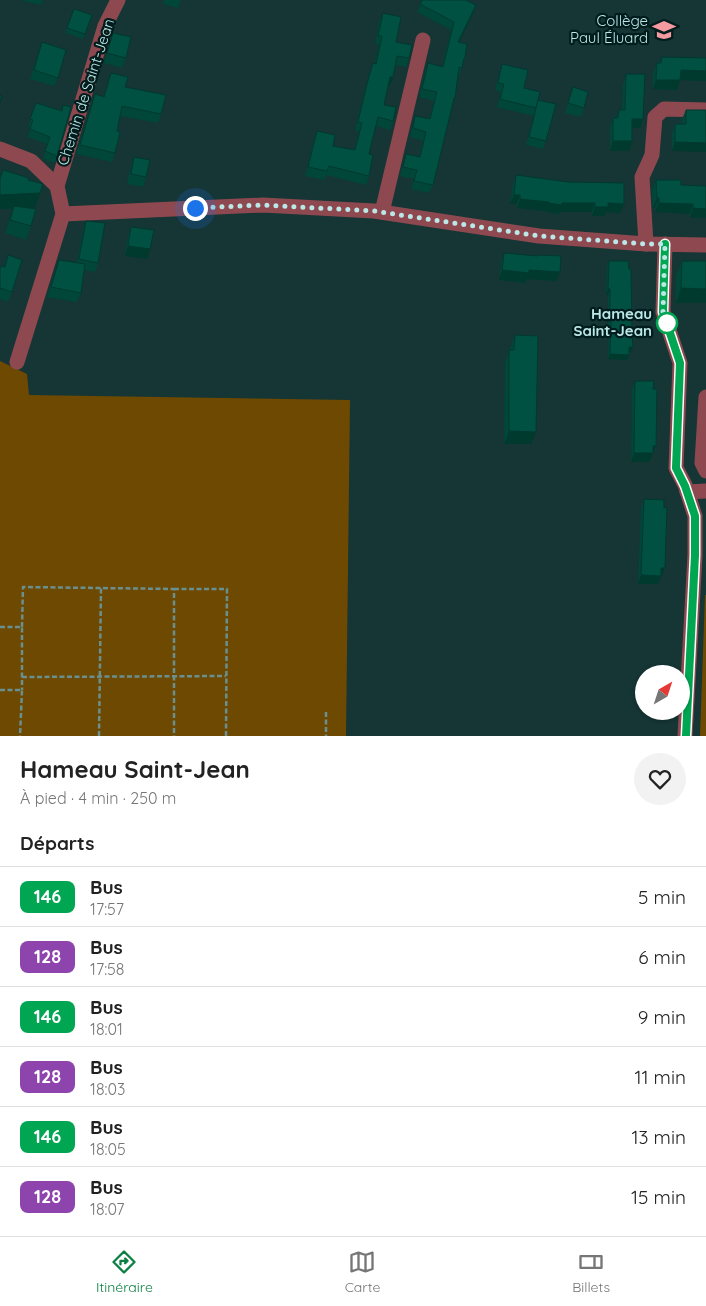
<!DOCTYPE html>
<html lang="fr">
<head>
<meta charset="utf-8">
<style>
  body { margin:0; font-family:Quicksand,sans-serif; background:#f2f2f2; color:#222; height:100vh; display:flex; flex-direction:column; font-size:19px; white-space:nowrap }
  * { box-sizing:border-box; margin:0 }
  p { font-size:16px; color:#767676 }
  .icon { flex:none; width:28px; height:28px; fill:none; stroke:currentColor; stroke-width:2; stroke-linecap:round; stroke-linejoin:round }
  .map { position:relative; height:736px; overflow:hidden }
  .sheet { display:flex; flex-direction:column; background:#fff; flex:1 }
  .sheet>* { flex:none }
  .badge { padding:0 10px; border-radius:8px; font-size:18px; line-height:32px }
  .needle { width:32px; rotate:39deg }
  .tools { position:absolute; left:635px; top:665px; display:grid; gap:10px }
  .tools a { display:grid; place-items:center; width:55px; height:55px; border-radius:50%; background:#fff; box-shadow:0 1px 4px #0004; font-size:25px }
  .you { position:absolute; width:25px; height:25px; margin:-12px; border:4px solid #fff; border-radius:50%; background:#1a73e8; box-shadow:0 0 0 8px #1a73e833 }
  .map>.badge { position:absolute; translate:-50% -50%; box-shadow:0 0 0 2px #fff }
  h2 { padding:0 20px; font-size:19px; line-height:45px }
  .round { display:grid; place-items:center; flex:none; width:52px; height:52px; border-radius:26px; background:#f2f2f2 }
  .summary { display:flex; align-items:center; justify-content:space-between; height:85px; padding:0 20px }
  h1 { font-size:24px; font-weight:700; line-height:38px }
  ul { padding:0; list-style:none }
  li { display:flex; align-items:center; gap:15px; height:60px; padding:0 20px; border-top:1px solid #e0e0e0 }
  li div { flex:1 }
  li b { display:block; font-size:19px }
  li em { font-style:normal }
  li .badge { min-width:55px; font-weight:700; text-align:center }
  .dock { display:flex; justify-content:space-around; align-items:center; height:70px; border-top:1px solid #e0e0e0; background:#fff; font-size:14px; color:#767676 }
  .dock a { display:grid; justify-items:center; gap:2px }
  .dock .current { color:#0b8043 }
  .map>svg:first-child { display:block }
  .green { fill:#6e4902 }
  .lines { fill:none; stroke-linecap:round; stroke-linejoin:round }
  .path { stroke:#6a8f8f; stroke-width:2.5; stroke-dasharray:5 2.5; stroke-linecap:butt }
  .minor { stroke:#8e4950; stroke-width:15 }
  .wall { fill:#004639 }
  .shaded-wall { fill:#00392e }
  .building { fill:#005142; stroke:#00392e }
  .line-casing { stroke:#fff; stroke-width:11 }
  .line { stroke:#00a651; stroke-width:8 }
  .walk { stroke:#bbe7e6; stroke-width:5; stroke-dasharray:0 9 }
  .stop-dot { fill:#fff; stroke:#00a651; stroke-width:2.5 }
  .labels { text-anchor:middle; stroke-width:4.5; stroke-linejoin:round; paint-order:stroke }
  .poi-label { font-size:15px; fill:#bbe7e6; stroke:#001c1c; text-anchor:end }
  .street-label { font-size:15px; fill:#bbe7e6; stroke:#001c1c }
  .stop-label { font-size:15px; font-weight:bold; fill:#bbe7e6; stroke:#001c1c; text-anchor:end }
</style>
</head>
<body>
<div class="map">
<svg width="706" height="736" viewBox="0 0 706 736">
  <rect width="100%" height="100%" fill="#163535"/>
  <g class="green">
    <path d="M0,361L27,374L29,395L350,400L346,736H0Z"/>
    <path d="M705,595H706V736H700Z"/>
  </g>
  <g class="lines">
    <g class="path">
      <path d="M174,589H227L226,736"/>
      <path d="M0,627H22V690"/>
      <path d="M22,627L23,587L174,589V736"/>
      <path d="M22,677L226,676"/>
      <path d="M0,690H22L20,736"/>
      <path d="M326,712V736"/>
      <path d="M99,736L101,588"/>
    </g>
    <g class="minor">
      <path d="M118,0L105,26L57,186L63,214L263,205L374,211L539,236L646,244L706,245"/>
      <path d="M0,149L31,161L57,186"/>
      <path d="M382,212L423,40"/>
      <path d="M646,244L642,177L652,155L655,117L664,109L706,110"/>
      <path d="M665,244L663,312L680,363L676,468L685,485L695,516V555L685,736"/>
      <path d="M17,362L63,214"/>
      <path d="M706,397L702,463L706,471"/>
      <path d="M687,492L706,491"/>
    </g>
  </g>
  <g class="wall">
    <path d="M23,0H43L41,5L23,1Z"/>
    <path d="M164,0H181L178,8L163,4Z"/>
    <path d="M422,0L476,5L473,13L459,43L465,58L459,76H458L455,98L452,106L433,185L429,193L411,189L414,179L400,176L406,154L419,157L423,141L410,137L415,116L429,119L434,101L419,97L425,72L428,63L442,67L451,30L417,12Z"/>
    <path d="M74,9L92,15L83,39L65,33Z"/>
    <path d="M383,13L396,42L409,58L406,67L396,65L390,86H388L384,105L393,121L390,130L376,126L369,154V176L366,185L326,175L324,180L305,176L314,140L317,131L333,146L354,150L359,132L355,130L364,93L373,63H375L379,45L375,44L379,22Z"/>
    <path d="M113,33L126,58L122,68L104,63Z"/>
    <path d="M39,51L58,78L54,86L30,79Z"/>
    <path d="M662,57L706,81L680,80L677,90L653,89V73L657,63H659Z"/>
    <path d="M502,64L538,103L546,141L543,149L526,145L534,116L497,107L501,92L495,90Z"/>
    <path d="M111,73L125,87L161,114L158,123L120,116L117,131L115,153L112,162L76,154L95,94L104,97Z"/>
    <path d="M626,74L643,119L640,128H632V141L629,151H610V127L613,118H616L619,110H622L623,84Z"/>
    <path d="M573,87L584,108L581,117L565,113Z"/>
    <path d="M36,103L61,110L63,105L57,156L54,163L43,159L47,144L28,137L30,128L28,127Z"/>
    <path d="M686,110H706L672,151V133L675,124H682V119Z"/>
    <path d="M134,157L146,177L143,187L127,184L131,167Z"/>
    <path d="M3,170L28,180L35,208H30L31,226L26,240L5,233L13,209H0V177Z"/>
    <path d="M516,175L624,204L620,213L606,212L604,216H592V212H560L559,214L546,212V211L517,208V204H510L513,184Z"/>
    <path d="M656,180L681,185L706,186L690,218V214L655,212V208H653L652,189Z"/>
    <path d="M86,221L98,263L95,272L84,270L81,293L77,302L47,297L59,260L77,263L83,230Z"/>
    <path d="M131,227L150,249L147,259L125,256L128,236Z"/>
    <path d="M504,253L537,256L560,272L556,281L527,279L525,283L499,280L501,262Z"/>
    <path d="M8,255L12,292L8,302L0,299V269L4,267Z"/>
    <path d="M609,261L632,334L633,347L631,352H629L627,360L608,359L609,327H608V295H606L607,267Z"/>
    <path d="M682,261H706L676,303V275Z"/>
    <path d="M515,335L531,444H504L505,362Z"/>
    <path d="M635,381L653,455H652L649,462H631L632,390Z"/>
    <path d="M644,499L664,508L665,568L658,584H638L641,508Z"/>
  </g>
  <g class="shaded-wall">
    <path d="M476,5L473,13L455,51L458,42Z"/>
    <path d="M681,70L706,71V81L677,80Z"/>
    <path d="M390,77H393L390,86L387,85Z"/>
    <path d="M656,80H680L677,90L653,89Z"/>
    <path d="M632,119H643L640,128H629Z"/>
    <path d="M613,141H632L629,151H610Z"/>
    <path d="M675,142L706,143V152L672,151Z"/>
    <path d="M40,193L35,208L0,209V195Z"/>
    <path d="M514,195H520L517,204H510Z"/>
    <path d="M657,198H659L655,208H653Z"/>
    <path d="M520,199L549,202L546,211L517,208Z"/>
    <path d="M549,203H595L592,212H560L559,214L546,212Z"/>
    <path d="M608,203L624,204L620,213L606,212L604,216H592L595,207Z"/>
    <path d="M659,203L693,204L690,214L655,212Z"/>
    <path d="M693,208L706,209V218H690Z"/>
    <path d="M128,246L150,249L147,259L125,256Z"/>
    <path d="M502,270H529L560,272L556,281L527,279L525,283L499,280Z"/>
    <path d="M681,288L706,289V303H676Z"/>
    <path d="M608,289H610L608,295H606Z"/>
    <path d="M629,347H633L631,352L627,353Z"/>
    <path d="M610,354L629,355L627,360L608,359Z"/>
    <path d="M509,431L536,432L531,444H504Z"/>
    <path d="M653,446H656L649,462H631L634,453Z"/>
    <path d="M661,568H665L658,584H638L641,575Z"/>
  </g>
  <g class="building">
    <path d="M422,0H466L476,5L458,42L467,44L465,58H464L462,68L459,67L455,98H454L452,107L433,185L414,181L417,170L403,167L406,154L420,157L426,132L413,128L415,116L430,119L437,92L422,89L428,63L443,67L454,22L420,4Z"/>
    <path d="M74,9L92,15L85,34L67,28Z"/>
    <path d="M383,13L401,17L396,42L412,45L409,58L397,56L393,77H390L384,105L396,107L393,121L378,117L369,154L373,155L369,176L329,166L327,171L308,167L317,131L335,135L333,146L355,150L362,123L358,122L367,84L373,63L376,64L382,36H378Z"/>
    <path d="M113,33L131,37L126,58L107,53Z"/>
    <path d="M42,42L66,50L58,78L34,70Z"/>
    <path d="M662,57L706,58V71L681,70L680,80H656L657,63H661Z"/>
    <path d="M502,64L528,70L524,88L540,92L536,108L500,99L504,84L498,83Z"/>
    <path d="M111,73L128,77L125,87L166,95L161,114L122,106L117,131L120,132L115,153L80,145L95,94L104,97Z"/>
    <path d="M626,74H645L643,119H632V141H613V118H618L619,110H625Z"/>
    <path d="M573,87L588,92L584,108L568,103Z"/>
    <path d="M0,95L2,96L0,103Z"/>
    <path d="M538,100L556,104L546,141L529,137Z"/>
    <path d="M36,103L62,111L63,105L71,107L57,156L45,151L50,137L30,129L33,120L30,119Z"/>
    <path d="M686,110H706V143L675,142V124H686Z"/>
    <path d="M134,157L150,160L146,177L131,174Z"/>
    <path d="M3,170L29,178L28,180L43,184L40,193L0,195V179Z"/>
    <path d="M516,175L568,182L624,183V204L608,203V207H595V203H562V205L549,203V202L520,199V195H514Z"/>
    <path d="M656,180H681V185L706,186V209L693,208V204L659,203V198H657Z"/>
    <path d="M14,206L36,209L31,226L10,220Z"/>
    <path d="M86,221L105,223L98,263L79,259Z"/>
    <path d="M131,227L154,230L150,249L128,246Z"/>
    <path d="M504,253L538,256V255L561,256L560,272L529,270V273L502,270Z"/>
    <path d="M8,255L22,260L12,292L0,288V269L1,266L5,267Z"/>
    <path d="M59,260L85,264L81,293L51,287Z"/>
    <path d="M609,261H628L629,269H631L632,334L633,347H629V355L610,354L611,321H610V289H608Z"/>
    <path d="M682,261H706V289L681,288Z"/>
    <path d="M515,335L538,336L536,432L509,431V350H514Z"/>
    <path d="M635,381H654L653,389H657L656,446H653V453H634Z"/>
    <path d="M644,499L664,500V508L667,507L665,568H661V576L641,575Z"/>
  </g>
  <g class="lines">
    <defs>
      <path id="line" d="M665,244L663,312L680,363L676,468L685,486L695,516V555L686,736"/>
    </defs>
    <use href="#line" class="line-casing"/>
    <use href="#line" class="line"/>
    <path class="walk" d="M195,208L263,205L374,211L540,236L646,244H665L663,312L669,329L667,323"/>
  </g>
  <defs>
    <symbol id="school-bare" viewBox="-9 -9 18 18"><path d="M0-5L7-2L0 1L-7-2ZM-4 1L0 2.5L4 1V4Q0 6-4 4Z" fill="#f49aa1" stroke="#001c1c" stroke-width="2.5" paint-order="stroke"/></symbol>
  </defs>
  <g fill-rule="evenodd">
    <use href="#school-bare" x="648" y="14" width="32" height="32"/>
  </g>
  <circle class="stop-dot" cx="667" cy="323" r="10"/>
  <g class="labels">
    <g class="poi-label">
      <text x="648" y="26">Collège<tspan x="648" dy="17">Paul Éluard</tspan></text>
    </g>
    <g class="street-label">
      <text transform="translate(86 92) rotate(-72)" y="5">Chemin de Saint-Jean</text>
    </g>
    <g class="stop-label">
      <text x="652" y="319">Hameau<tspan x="652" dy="17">Saint-Jean</tspan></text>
    </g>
  </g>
</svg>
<div class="tools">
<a><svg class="needle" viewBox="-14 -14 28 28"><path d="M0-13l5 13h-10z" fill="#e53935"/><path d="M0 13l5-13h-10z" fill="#767676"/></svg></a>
</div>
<div class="you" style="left:195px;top:208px"></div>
</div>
<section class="sheet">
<div class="summary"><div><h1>Hameau Saint-Jean</h1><p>À pied · 4 min · 250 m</p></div><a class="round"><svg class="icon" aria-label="heart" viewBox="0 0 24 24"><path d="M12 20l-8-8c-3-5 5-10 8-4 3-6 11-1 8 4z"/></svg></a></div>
<h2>Départs</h2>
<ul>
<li><span class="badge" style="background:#00a651;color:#fff">146</span><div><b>Bus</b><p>17:57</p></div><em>5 min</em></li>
<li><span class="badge" style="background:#8e44ad;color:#fff">128</span><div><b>Bus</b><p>17:58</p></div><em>6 min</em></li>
<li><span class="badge" style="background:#00a651;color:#fff">146</span><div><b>Bus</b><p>18:01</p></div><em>9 min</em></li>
<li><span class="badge" style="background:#8e44ad;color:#fff">128</span><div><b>Bus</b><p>18:03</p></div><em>11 min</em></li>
<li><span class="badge" style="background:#00a651;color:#fff">146</span><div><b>Bus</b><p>18:05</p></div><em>13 min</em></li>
<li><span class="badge" style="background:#8e44ad;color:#fff">128</span><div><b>Bus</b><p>18:07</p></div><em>15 min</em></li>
</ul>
</section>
<nav class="dock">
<a class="current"><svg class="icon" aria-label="directions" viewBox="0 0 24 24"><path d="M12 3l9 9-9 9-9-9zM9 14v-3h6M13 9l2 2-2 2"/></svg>Itinéraire</a>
<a><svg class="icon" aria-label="map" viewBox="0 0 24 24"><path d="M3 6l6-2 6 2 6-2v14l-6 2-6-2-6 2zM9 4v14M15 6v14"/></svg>Carte</a>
<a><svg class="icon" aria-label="tickets" viewBox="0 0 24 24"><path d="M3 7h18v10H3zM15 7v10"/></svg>Billets</a>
</nav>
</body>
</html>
